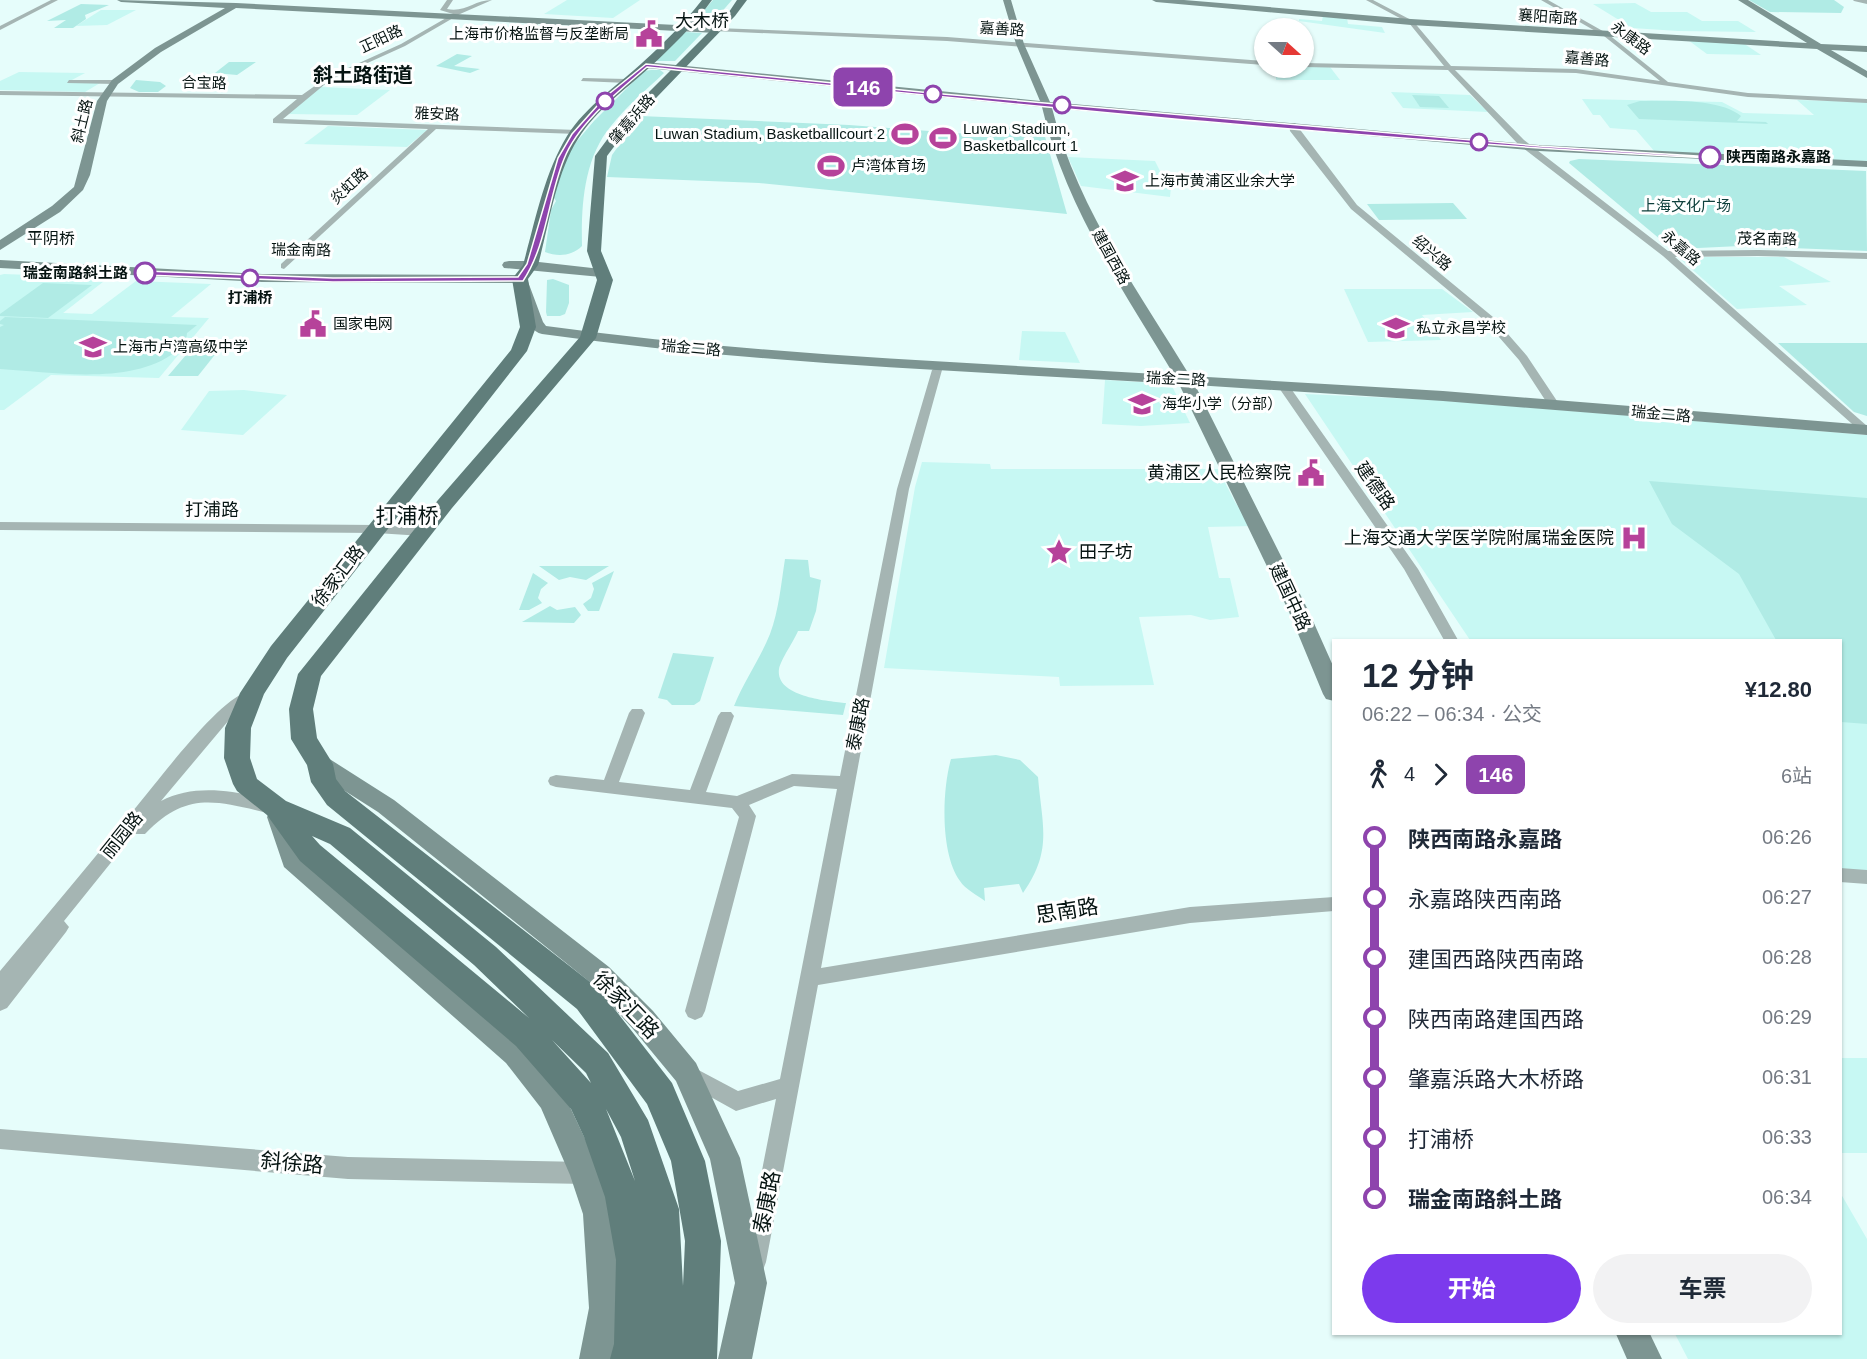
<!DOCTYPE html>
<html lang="zh">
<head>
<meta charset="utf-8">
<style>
  body { margin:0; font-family:Arial,"Noto Sans SC",sans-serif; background:#f2f2f3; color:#1f2937; height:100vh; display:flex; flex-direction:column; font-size:22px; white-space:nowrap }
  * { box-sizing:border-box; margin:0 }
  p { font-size:20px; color:#747a83 }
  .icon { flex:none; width:33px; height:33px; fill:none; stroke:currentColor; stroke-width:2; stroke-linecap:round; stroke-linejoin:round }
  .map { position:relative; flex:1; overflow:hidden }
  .panel { position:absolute; left:1332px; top:639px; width:510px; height:696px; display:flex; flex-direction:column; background:#fff; border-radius:0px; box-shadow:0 2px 4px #0004 }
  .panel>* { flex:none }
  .badge { padding:0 12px; border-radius:9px; font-size:21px; line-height:39px }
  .needle { width:39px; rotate:111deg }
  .controls { position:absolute; left:1254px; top:18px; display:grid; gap:12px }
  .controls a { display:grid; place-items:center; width:60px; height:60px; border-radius:50%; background:#fff; box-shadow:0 2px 4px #0004; font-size:30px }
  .map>.badge { position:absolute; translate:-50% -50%; box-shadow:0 0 0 3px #fff }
  .legs { display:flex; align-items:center; gap:9px; height:66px; padding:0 30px; font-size:20px }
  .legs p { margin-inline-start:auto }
  .head { display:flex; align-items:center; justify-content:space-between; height:102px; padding:0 30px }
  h1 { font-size:33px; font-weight:700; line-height:45px }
  .action { display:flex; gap:12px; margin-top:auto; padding:12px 30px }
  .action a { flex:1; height:69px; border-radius:36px; background:#7c3aed; color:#fff; font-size:24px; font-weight:700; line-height:69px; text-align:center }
  .action a+a { background:#f2f2f3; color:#1f2937 }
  ul { padding:0 30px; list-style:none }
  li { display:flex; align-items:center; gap:21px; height:60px; font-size:22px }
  li i { display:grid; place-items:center; width:9px; height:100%; margin:0 8px; background:currentColor }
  li i::after { content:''; width:15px; height:15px; margin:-8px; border:4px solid; border-radius:50%; background:#fff }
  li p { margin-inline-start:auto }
  li:first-child i { background:linear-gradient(#0000 50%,currentColor 0) }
  li:last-child i { background:linear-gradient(currentColor 50%,#0000 0) }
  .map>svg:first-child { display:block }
  .built { fill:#c7f8f3 }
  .green { fill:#b0ebe5 }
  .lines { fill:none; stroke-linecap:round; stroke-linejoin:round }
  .street { fill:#a5b5b3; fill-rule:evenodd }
  .secondary { fill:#7d9592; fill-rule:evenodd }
  .primary { fill:#607e7b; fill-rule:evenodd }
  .line-1 { fill:#8e44ad; stroke:#fff; stroke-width:1.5 }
  .stop-1-dot { fill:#fff; stroke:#8e44ad; stroke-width:3 }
  .labels { text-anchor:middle; stroke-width:6; stroke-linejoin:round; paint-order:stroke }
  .far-street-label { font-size:15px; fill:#061412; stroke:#fff }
  .far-poi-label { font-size:15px; fill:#061412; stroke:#fff; text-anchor:start }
  .far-stop-label { font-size:15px; font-weight:bold; fill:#061412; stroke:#fff; text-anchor:start }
  .far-park-label { font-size:15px; fill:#0f403c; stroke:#fff }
  .far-neighbourhood-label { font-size:16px; fill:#061412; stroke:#fff }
  .far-quarter-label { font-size:18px; fill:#061412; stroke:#fff }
  .poi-label { font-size:18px; fill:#061412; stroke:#fff; text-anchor:end }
  .street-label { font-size:18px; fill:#061412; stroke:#fff }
  .far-district-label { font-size:20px; font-weight:bold; fill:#061412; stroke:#fff }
  .quarter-label { font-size:21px; fill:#061412; stroke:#fff }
  .near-street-label { font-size:21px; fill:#061412; stroke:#fff }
</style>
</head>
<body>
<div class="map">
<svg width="1867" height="1359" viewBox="0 0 1867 1359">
  <rect width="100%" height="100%" fill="#e6fdfb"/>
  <g class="built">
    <path d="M567,0H640L613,18L544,14Z"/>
    <path d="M1635,3L1651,12H1687L1702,21H1738L1756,32L1678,31L1632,28L1593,4Z"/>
    <path d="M101,10H136L107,25L76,26Z"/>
    <path d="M1323,15L1347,18L1348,24L1382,27L1385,33L1299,21V19L1322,21Z"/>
    <path d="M1688,40L1743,43L1761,55L1707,54Z"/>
    <path d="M1304,67H1330L1340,80H1276V68Z"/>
    <path d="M19,72L85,73L70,81L100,83L85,92L0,90V81Z"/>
    <path d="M321,87L390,90L357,115L288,114Z"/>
    <path d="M1391,92L1470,95L1488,112L1403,108Z"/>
    <path d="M1582,99L1722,102L1743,113L1814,115L1797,100L1867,102V162L1655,152L1636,130L1610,128L1600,115H1593Z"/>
    <path d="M328,126L427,130L407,147L304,144Z"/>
    <path d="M1068,157L1155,161L1162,175L1172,176L1170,197L1081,186Z"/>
    <path d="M1678,257H1784L1831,282L1779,286L1807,305L1737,309Z"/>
    <path d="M4,274L108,278L63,313L92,314L136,281L211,284L171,317L209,318L159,378L51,375L4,410H0V275Z"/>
    <path d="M1344,289H1442L1473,312L1422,315L1441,340L1368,342Z"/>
    <path d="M1022,331L1065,332L1080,363L1019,360Z"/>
    <path d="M1105,380L1171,384L1190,423L1141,426L1102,424Z"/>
    <path d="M244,390L287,395L243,435L181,430L209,391Z"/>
    <path d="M1305,394L1437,400L1867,435V871L1841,870L1840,640H1470Z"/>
    <path d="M922,462L990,464L991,469H1218L1235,502L1252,526L1208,527L1219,578H1230L1239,617L1210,620L1191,615L1139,617L1154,685L1060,686L1059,677L884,668L915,487Z"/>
    <rect x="1841" y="1058" width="26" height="95"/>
    <path d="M1841,1194L1867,1239V1359H1688L1675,1334H1840Z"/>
  </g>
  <g class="green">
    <path d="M713,0H732L712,23L694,22Z"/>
    <path d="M1749,0H1834L1844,7L1841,13L1770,12Z"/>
    <path d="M81,4L109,5L85,15L86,19L73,28H54L66,20L47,21Z"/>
    <path d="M685,32L702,33L675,61H656Z"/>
    <path d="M457,54L472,56L454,66L480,69L470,73L436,66Z"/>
    <path d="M229,62H256L237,75L215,73Z"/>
    <path d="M651,70H660L664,73C646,90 626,107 611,126C584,158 581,205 582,246C572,256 558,257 545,252L551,210L556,201L552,195L566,154L594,121L644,71Z"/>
    <path d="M136,80L160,82L166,86L158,92H139L130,88Z"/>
    <path d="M1412,95L1439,96L1449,108L1420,107Z"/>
    <path d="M1640,101C1668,101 1719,98 1741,116L1737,121L1766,122L1768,124L1639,119L1627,105Z"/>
    <path d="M640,116L849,125L969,134L973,127L1042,126L1067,214L759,183L607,177L612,155Z"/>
    <path d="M1579,159L1866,171L1867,251L1740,246L1677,249L1667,245L1569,163L1570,161Z"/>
    <path d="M1453,203L1467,219L1379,220L1367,204Z"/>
    <path d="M553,279L569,285V303L565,314L560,316H547L546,312L547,280Z"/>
    <path d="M43,283L92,285L48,318L0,316V314Z"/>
    <path d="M5,317L197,325L187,333C187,341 180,347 175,352C132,386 52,372 0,369V327L4,325L0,324V321Z"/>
    <path d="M1778,343H1867V416L1854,412Z"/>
    <path d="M221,347L198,376H168L192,348Z"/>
    <path d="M1649,481L1867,498V724L1841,722L1840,640H1776L1739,574L1672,524Z"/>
    <path d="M785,559L808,560L810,577L821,580L816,611L809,631H798C794,641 781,659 779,669C775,697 829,701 846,703L843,715L734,706C744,681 760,659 770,634C779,610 781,584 785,559Z"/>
    <path d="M539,566H609L586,580L570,577L559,580Z"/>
    <path d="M614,571L599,611H588L583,604L591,598L594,589L592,583Z"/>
    <path d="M533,573L548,583L541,589L538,598L542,603L529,610H519Z"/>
    <path d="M550,606L557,610L575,607L581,615L574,623L522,622Z"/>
    <path d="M673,653L714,657L700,701L694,705H672L667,700L658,698Z"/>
    <path d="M996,755L1020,760L1038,777C1042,826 1053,850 1023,893L1019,884L984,888L985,901C977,895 965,889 960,881C940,854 942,790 951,759Z"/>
  </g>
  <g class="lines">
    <g class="street">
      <path d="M51,0H58L0,30V26Z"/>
      <path d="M447,0H453L447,9C465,13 474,0 492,0L460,14L405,46L330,80L283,119L577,130L581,132L577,134L436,129L284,269L281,268V264L428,129L273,123V119L297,99L0,95V91L302,95L326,78L401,44L453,14L440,10Z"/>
      <path d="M1366,0H1373L1413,21L1451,66L1576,69L1660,81L1604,36L1541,0H1548L1608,34L1668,82L1748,93L1867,99V103L1748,97L1576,73L1455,70L1524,140L1668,251L1758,250L1867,253V259L1758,256L1675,257L1867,426V432L1860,431L1663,256L1518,144L1448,70L1304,67V63L1444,66L1409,23Z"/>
      <path d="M1853,0H1867V4L1854,1Z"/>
      <path d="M540,19L542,22L521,34L516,33Z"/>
      <path d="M716,28L947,37L1264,61V65L947,41L714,31Z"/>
      <path d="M583,78L627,79L630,81L627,83L581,81Z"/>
      <path d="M69,80H115L118,82L115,84L67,83Z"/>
      <path d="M1289,123H1295L1357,205L1493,317L1527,356L1559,404L1557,406H1549L1519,360L1485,321L1351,209L1290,131Z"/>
      <path d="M937,367L942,370L909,489L821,968L1190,907L1334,897V911L1190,923L818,985L766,1262L763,1270L755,1273L747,1270L744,1262L776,1099L736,1111L682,1081L679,1074L682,1067L689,1065L738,1091L780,1079L837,789L794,786L749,805L756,816L705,1011L702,1017L695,1020L688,1017L685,1011L739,817L732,808L556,787L550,785L548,781L550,777L556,775L604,780L629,713L632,709H642L645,713L619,782L690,790L718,716L721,712H731L734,716L706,792L737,796L792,774L840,776L897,489L932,370Z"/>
      <path d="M1283,382L1287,383L1418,569L1458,640H1444L1404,569L1277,385Z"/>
      <path d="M0,522L376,525L423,528L429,532L423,536L376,533L0,530Z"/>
      <path d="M247,692L252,693L255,697L252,701L229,720L161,801C197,782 242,792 279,803L281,808L279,813L273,814C218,802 188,789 145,834H134L64,921L69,927L66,932L7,1008L0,1011V971C46,916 92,861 137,806C159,780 218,700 247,692Z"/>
      <path d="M1840,868L1867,870V884L1840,882Z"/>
      <path d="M0,1129L348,1157L585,1162L593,1165L596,1173L593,1181L585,1184L348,1179L0,1149Z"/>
    </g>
    <g class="secondary">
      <path d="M117,0L236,3L716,27L720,30L716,33L236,8L161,52L118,84L107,101L90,175L83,190L60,212L0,250V240L52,206L74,187L97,101L112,80L155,48L225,8L121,2Z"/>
      <path d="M1003,0H1011L1024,44L1050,102L1539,145L1867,161V167L1539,151L1052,108C1076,205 1138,291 1190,376L1443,391L1867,425V435L1443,401L1195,385L1309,612L1334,668V701L1326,699L1323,694L1289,612L1179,384C966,371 753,364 542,334C524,330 520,298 515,283L262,282L0,268V260L262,274L520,275L527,279L543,322L546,326C754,355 965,362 1174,375C1123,290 1064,204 1042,107L646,68L641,65L646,62L1040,101L1016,44Z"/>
      <path d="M1152,0H1184L1411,19L1807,43L1738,0H1748L1821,44L1867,46V52L1831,50L1867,71V78L1817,49L1411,25L1156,2Z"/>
      <path d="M509,261H530L601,269L608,273L601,277L504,268L502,265L504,262Z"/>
      <path d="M320,756L328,758L394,800L609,967L653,1011L696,1063L740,1158L767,1283L752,1359H718L735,1283L710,1159L676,1081L633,1029L591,983L378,812L312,770L309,764L312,758Z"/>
      <path d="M279,808L287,811L303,855L526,1045L561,1088L596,1162L615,1214L621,1308L613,1359H579L589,1308L583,1214L570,1175L541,1108L506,1063L284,867L267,817L271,811Z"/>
      <path d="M1616,1334H1650L1662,1359H1627Z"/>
    </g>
    <path class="primary" d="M702,0H712C694,25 672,47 650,67C625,90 596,110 578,139C556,173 549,225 538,265L528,279L536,327L527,351L287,658L264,694L251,728L250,758L257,779L286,801L350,828L496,947L608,1053L648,1120L679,1209L683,1286L685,1241L671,1161L647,1104L577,1009L327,805L311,782L307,765L291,739L289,709L298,674L438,500L580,337L597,280L587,251L595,156L623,118L729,12L737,0H747L735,16L631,124L607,156L601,251L613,280L596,338L452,508L321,676L313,709L317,738L333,764L336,779L345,791L599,989L672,1083L705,1161L721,1241L717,1359H610L614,1344L616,1260L605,1197L584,1137L571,1109L516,1046L300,861L267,815L237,791L233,784L224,758L225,728L240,693L271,646L511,350L520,327L512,279L523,265C535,222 544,174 567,136C586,106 617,86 642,63C664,43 684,23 702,0ZM312,836L330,844L474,965L529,1018L320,845ZM552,1040L586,1073L591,1083ZM606,1109L621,1137L635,1181Z"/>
  </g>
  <path class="line-1" d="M646,64L931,93L1539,146L1713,157L1710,158C1355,140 1001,103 647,67C619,91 578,123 564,159C548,198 547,245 523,281L333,282L145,275L141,273L145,271L333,278L518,277L527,264L558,158L572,134L605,97Z"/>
  <defs>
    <symbol id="civic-bare" viewBox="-9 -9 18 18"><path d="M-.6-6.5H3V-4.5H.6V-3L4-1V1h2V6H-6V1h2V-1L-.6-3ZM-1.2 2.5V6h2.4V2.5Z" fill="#b6429a" stroke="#fff" stroke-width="2.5" paint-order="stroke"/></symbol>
    <symbol id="stadium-bare" viewBox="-9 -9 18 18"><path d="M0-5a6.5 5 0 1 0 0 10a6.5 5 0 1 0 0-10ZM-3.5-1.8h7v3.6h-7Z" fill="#b6429a" stroke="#fff" stroke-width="2.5" paint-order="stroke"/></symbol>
    <symbol id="university-bare" viewBox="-9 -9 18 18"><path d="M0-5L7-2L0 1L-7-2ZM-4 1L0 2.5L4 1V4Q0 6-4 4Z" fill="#b6429a" stroke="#fff" stroke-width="2.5" paint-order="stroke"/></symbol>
    <symbol id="school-bare" viewBox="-9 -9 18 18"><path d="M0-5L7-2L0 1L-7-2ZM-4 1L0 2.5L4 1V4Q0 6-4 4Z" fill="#b6429a" stroke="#fff" stroke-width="2.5" paint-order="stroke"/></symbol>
    <symbol id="hospital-bare" viewBox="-9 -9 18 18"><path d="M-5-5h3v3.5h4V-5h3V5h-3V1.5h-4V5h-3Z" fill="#b6429a" stroke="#fff" stroke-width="2.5" paint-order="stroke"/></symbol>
    <symbol id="sight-bare" viewBox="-9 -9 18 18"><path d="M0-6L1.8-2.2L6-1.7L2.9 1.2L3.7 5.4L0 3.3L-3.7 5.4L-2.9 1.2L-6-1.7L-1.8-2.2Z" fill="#b6429a" stroke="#fff" stroke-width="2.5" paint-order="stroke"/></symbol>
  </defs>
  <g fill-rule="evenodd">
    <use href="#civic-bare" x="630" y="15" width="38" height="38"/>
    <use href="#stadium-bare" x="886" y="115" width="38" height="38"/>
    <use href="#stadium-bare" x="924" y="119" width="38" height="38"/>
    <use href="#stadium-bare" x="812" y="147" width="38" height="38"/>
    <use href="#university-bare" x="1106" y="162" width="38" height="38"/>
    <use href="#civic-bare" x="294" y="305" width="38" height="38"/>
    <use href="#school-bare" x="1377" y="309" width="38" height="38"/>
    <use href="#school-bare" x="74" y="328" width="38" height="38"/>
    <use href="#school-bare" x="1123" y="385" width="38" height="38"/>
    <use href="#civic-bare" x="1292" y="454" width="38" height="38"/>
    <use href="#hospital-bare" x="1615" y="519" width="38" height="38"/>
    <use href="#sight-bare" x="1040" y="533" width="38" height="38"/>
  </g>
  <g class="stop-1-dot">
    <circle cx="933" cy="94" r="8"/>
    <circle cx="605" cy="101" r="8"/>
    <circle cx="1062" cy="105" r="8"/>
    <circle cx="1479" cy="142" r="8"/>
    <circle cx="1710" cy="157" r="10"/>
    <circle cx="145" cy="273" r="10"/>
    <circle cx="250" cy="278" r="8"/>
  </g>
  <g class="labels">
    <g class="far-street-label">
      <text transform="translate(1548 17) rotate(4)" y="5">襄阳南路</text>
      <text transform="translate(1002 29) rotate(4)" y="5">嘉善路</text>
      <text transform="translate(1631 38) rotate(37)" y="5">永康路</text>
      <text transform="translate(381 39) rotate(-25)" y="5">正阳路</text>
      <text transform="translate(1587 59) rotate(5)" y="5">嘉善路</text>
      <text transform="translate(204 83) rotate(1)" y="5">合宝路</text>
      <text transform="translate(437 114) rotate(2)" y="5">雅安路</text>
      <text transform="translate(632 119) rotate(-49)" y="5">肇嘉浜路</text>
      <text transform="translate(82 121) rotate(-76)" y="5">斜土路</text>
      <text transform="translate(349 186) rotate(-43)" y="5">炎虹路</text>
      <text transform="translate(1767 239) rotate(1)" y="5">茂名南路</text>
      <text transform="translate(1681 248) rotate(40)" y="5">永嘉路</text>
      <text transform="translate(301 250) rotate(1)" y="5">瑞金南路</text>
      <text transform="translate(1432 253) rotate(40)" y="5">绍兴路</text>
      <text transform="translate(1111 257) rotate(61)" y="5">建国西路</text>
      <text transform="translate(691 348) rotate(5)" y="5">瑞金二路</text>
      <text transform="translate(1176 379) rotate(3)" y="5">瑞金二路</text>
      <text transform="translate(1661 414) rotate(5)" y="5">瑞金二路</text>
    </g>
    <g class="far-poi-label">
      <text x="629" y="39" text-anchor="end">上海市价格监督与反垄断局</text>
      <text x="963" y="134">Luwan Stadium,<tspan x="963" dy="17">Basketballcourt 1</tspan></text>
      <text x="885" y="139" text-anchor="end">Luwan Stadium, Basketballlcourt 2</text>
      <text x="851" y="171">卢湾体育场</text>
      <text x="1145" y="186">上海市黄浦区业余大学</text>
      <text x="333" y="329">国家电网</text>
      <text x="1416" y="333">私立永昌学校</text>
      <text x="113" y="352">上海市卢湾高级中学</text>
      <text x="1162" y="409">海华小学（分部）</text>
    </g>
    <g class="far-stop-label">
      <text x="1726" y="162">陕西南路永嘉路</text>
      <text x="128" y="278" text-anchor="end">瑞金南路斜土路</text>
      <text x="250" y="303" text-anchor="middle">打浦桥</text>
    </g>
    <g class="far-park-label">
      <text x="1686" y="211">上海文化广场</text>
    </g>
    <g class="far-neighbourhood-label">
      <text x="51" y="244">平阴桥</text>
    </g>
    <g class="far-quarter-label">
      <text x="702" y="27">大木桥</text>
    </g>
    <g class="poi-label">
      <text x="1291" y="479">黄浦区人民检察院</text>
      <text x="1614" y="544">上海交通大学医学院附属瑞金医院</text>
      <text x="1079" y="558" text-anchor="start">田子坊</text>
    </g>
    <g class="street-label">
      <text transform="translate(1375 486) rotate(55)" y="6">建德路</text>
      <text x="212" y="516">打浦路</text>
      <text transform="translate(338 576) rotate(-52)" y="6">徐家汇路</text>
      <text transform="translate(1290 597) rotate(65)" y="6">建国中路</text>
      <text transform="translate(858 724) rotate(-79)" y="6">泰康路</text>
      <text transform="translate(122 835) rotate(-51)" y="6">丽园路</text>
    </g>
    <g class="far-district-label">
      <text x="363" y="82">斜土路街道</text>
    </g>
    <g class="quarter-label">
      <text x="407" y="523">打浦桥</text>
    </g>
    <g class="near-street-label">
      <text transform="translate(1067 911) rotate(-9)" y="7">思南路</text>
      <text transform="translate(626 1005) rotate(46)" y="7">徐家汇路</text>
      <text transform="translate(292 1163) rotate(5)" y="7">斜徐路</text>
      <text transform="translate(767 1202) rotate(-79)" y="7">泰康路</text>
    </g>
  </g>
</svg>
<div class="controls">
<a><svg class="needle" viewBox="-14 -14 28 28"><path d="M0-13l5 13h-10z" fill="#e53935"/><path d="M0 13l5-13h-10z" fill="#747a83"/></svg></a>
</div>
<b class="badge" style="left:863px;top:87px;background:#8e44ad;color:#fff">146</b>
<section class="panel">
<div class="head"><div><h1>12 分钟</h1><p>06:22 – 06:34 · 公交</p></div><b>¥12.80</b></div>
<div class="legs"><svg class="icon" aria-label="walk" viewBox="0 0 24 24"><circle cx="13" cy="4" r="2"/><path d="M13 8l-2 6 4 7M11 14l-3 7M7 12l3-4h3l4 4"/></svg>4<svg class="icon" aria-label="forward" viewBox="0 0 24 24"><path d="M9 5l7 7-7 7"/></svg><b class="badge" style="background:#8e44ad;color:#fff">146</b><p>6站</p></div>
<ul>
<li><i style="color:#8e44ad"></i><b>陕西南路永嘉路</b><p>06:26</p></li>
<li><i style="color:#8e44ad"></i><span>永嘉路陕西南路</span><p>06:27</p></li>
<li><i style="color:#8e44ad"></i><span>建国西路陕西南路</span><p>06:28</p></li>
<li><i style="color:#8e44ad"></i><span>陕西南路建国西路</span><p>06:29</p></li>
<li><i style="color:#8e44ad"></i><span>肇嘉浜路大木桥路</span><p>06:31</p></li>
<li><i style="color:#8e44ad"></i><span>打浦桥</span><p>06:33</p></li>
<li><i style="color:#8e44ad"></i><b>瑞金南路斜土路</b><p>06:34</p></li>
</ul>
<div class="action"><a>开始</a><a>车票</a></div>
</section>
</div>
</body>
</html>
